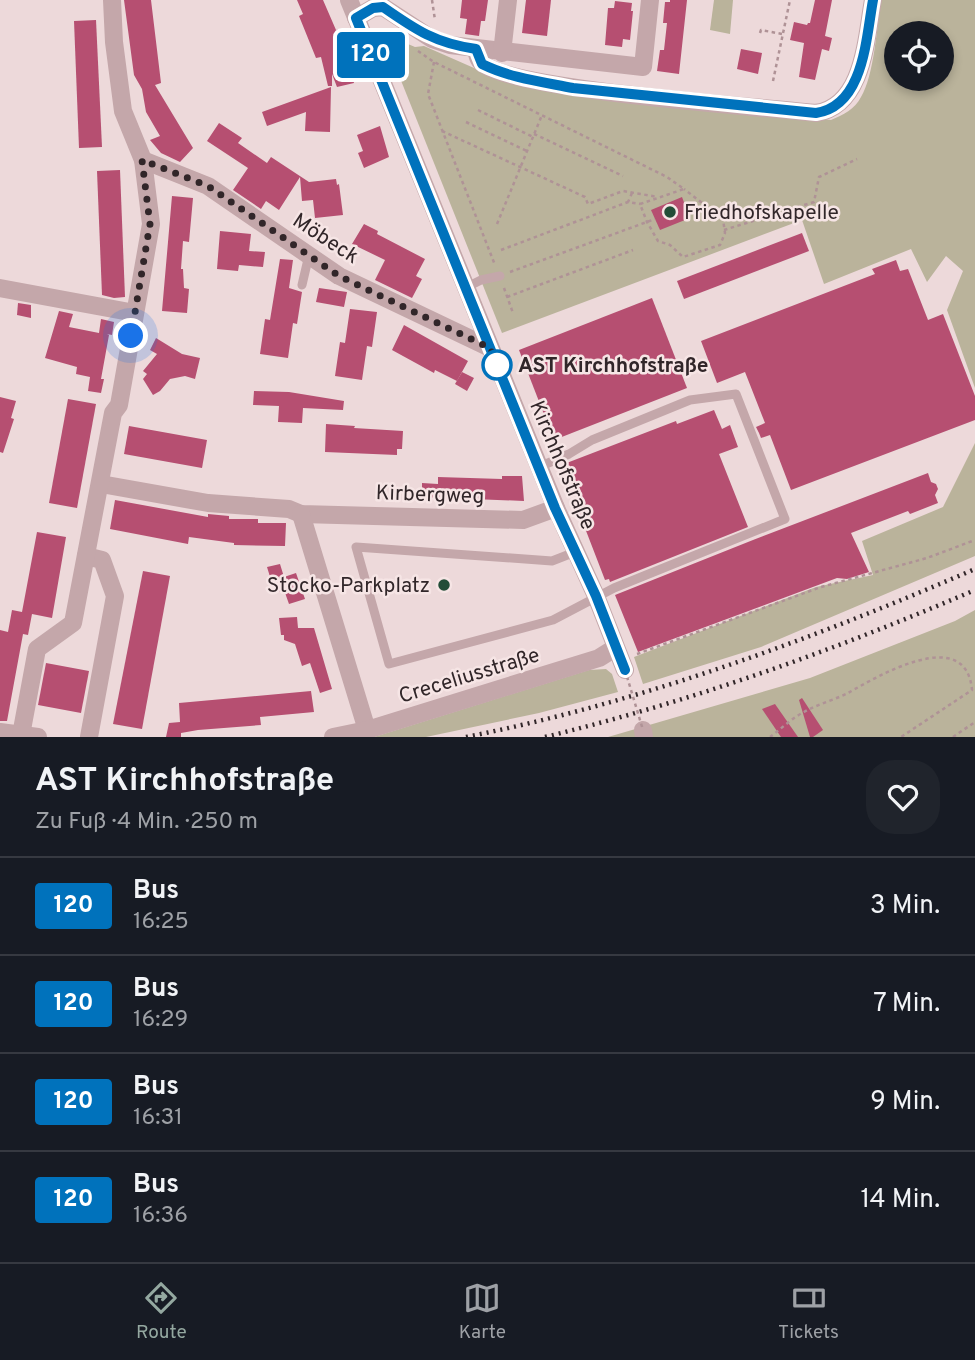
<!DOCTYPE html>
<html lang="de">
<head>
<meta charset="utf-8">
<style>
  body { margin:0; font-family:Overpass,sans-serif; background:#20242c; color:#f1f3f6; height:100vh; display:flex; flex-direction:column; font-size:26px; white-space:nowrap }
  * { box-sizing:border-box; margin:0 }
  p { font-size:23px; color:#9ea1a6 }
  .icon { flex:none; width:38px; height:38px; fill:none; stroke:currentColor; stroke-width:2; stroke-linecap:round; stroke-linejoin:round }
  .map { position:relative; height:737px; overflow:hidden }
  .sheet { display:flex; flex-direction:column; background:#171b24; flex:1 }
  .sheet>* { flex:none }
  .badge { padding:0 14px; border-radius:5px; font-size:24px; line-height:46px }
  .controls { position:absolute; left:884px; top:21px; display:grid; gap:14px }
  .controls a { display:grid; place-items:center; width:70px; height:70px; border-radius:50%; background:#171b24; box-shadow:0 4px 10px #0003; font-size:35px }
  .you { position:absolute; width:35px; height:35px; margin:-18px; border:5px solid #fff; border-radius:50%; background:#1a73e8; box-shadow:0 0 0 10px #1a73e833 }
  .map>.badge { position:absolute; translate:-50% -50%; box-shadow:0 0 0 4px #fff }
  .round { display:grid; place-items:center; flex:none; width:74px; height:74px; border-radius:28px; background:#20242c }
  .overview { display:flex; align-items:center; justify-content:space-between; height:119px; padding:0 35px }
  h1 { font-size:33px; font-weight:700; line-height:52px }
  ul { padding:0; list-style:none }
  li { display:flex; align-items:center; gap:21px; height:98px; padding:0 35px; border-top:2px solid #363941 }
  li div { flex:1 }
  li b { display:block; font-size:26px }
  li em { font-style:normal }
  li .badge { min-width:77px; font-weight:700; text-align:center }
  .dock { display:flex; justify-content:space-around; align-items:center; height:98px; border-top:2px solid #363941; background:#171b24; font-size:19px; color:#9ea1a6 }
  .dock a { display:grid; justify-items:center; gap:4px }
  .dock .current { color:#94a8a0 }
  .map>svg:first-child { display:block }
  .green { fill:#bab39b; fill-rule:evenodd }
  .building { fill:#b64f71 }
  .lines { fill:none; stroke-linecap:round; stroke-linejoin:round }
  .path { stroke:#af9296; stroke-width:2.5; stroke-dasharray:3.5 3.5; stroke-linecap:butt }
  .service { stroke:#c4a7aa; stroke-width:9 }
  .minor { stroke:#c4a7aa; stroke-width:18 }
  .rail { stroke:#312629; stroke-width:4.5; stroke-dasharray:2 5; stroke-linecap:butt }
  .path-bridge { stroke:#af9296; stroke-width:2.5; stroke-dasharray:3.5 3.5; stroke-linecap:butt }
  .line-casing { stroke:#fff; stroke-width:16 }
  .line { stroke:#0072bc; stroke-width:10 }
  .walk { stroke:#312629; stroke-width:7; stroke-dasharray:0 12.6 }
  .poi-dot { fill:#224d37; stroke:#f6e5e5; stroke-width:2.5 }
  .stop-dot { fill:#fff; stroke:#0072bc; stroke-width:3.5 }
  .labels { text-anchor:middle; stroke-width:5; stroke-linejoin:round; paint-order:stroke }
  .poi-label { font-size:21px; fill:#312629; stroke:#f6e5e5; text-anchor:start }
  .street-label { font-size:21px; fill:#312629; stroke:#f6e5e5 }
  .stop-label { font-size:21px; font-weight:bold; fill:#312629; stroke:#f6e5e5; text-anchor:start }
</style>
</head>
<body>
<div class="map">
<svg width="975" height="737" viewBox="0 0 975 737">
  <rect width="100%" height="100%" fill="#edd9da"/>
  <g class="green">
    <path d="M714,0H733L730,34L710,30Z"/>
    <path d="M881,0H975V388L947,310L963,271L946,256L927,282L911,249L824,284L802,220L502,333L382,33L415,47L424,46L499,79L831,120C843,115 855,109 861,97C874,76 877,26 881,0ZM896,33H942V79H896Z"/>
    <path d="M975,443V556L761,647L643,684L634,657L816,587L873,575L862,541L943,507Z"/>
    <path d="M975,610V737H608L810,678L955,621Z"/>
    <path d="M606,669L612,674L618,692L539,713L426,737H374L589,670Z"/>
  </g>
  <g class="building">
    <path d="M124,0H151L161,83L155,85L193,148L180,162L161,153L150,140L160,136L146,112L142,89L134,75Z"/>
    <path d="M297,0H323L336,30L341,29L354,83L337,87L332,74V86H328L321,57L316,58L299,16L303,14Z"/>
    <path d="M462,0H488L485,21H481L479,36L465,34L467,19L460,18Z"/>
    <path d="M526,0H551L547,36L522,33Z"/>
    <path d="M670,0H687L679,74L657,71L660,50H664L667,23H663L665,2H670Z"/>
    <path d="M815,0H832L825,36L832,38L829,51L822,49L815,80L799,77L804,43L790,40L794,22L807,25L808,23H810Z"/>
    <path d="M615,1L632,3L631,11H633L630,40L623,39L622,47L605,45L608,8H614Z"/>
    <path d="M96,20L102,147L79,148L74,21Z"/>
    <path d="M741,49L762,53L758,74L737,69Z"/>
    <path d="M331,87L330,132L305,131L306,112L267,126L262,112Z"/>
    <path d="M219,123L242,138L238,143L267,163L271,157L309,182L336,179L337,185L339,184L343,215L315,218L313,200L302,201L300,177L279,210L266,201L261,209L233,190L248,168L207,141Z"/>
    <path d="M380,126L389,157L364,168L358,153L363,151L357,135Z"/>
    <path d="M120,170L125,297L114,298L102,295L97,171Z"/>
    <path d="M172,196L193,198L189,242L183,241L181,269H183L184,288L189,289L187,313L162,311Z"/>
    <path d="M682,197L690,218L660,230L651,210Z"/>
    <path d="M364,224L378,231L377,234L425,259L416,276L422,279L412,298L375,280L385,260L352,244Z"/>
    <path d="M220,231L251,234L249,251L265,252L263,267L239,265L238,271L217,269Z"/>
    <path d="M802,233L809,251L684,299L677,281Z"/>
    <path d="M280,259L293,260L289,288L302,292L297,324L293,323L288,358L260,354L265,319L270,320Z"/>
    <path d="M896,260L900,271L908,269L928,320L943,314L975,396V420L791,490L770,435L761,438L759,433L756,427L765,423L745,372L717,383L701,341L875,274L872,269Z"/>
    <path d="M319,288L347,292L344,307L316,302Z"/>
    <path d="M652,298L687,388L554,440L519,350Z"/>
    <path d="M18,303L31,305V318L17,315Z"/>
    <path d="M350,309L377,312L372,347L367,346L362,380L335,376L340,342L345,343Z"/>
    <path d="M59,311L73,314L69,327L99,333L101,319L114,322L112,335L107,334L109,335L101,379H104L101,393L88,391L90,377L76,374L77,367L45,358Z"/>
    <path d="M404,325L468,361L457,381L435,370L434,373L392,350Z"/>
    <path d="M156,338L182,354L200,358L195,379L185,376L170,379L160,391L153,395L143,379L147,374L143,371L157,354L150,350Z"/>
    <path d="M462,372L474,378L467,391L455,384Z"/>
    <path d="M254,391L289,392L344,401L343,410L303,408L302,423L278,422L279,406L253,405Z"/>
    <path d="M0,397L16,401L11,418L14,419L3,453L0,452Z"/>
    <path d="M68,399L96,404L77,508L49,503Z"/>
    <path d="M714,410L722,429L730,425L738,447L719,454L748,527L610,582L609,579L605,580L578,510L581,508L564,464L676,421L677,424Z"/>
    <path d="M326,424L355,426L354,428L403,431L402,449H397V455L325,452Z"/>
    <path d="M129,426L207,440L202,468L124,454Z"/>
    <path d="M928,473L931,482L936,484L938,489L935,495L938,503L910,514L908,511L851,533L869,572L847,579L837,578L638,652L615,595L753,540Z"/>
    <path d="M502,476H522L524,501L422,497V483L438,484V477L502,479Z"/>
    <path d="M115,500L208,517V514L229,516V519H258V523H286L285,546L234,545V543L189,537L188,544L110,529Z"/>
    <path d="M37,532L66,537L52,618L32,614L28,635L23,634L7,721H0V630L8,632L12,610L22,612Z"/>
    <path d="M280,564L284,577L296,573L305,599L289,604L284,590L275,593L267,567Z"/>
    <path d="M143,571L170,576L142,729L113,724Z"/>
    <path d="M297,617L298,628H314L332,689L320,693L310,663L302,666L295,644L284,640V635H281L279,618Z"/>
    <path d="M46,663L89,671L81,713L38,705Z"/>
    <path d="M311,691L314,712L260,717L261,725L198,730L181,733V737H166L169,723L180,722L179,703Z"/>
    <path d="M802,698L823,730L813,737H810L799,700Z"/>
    <path d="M775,704L798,737H781L762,709Z"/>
  </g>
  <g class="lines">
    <g class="path">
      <path d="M432,0L435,20"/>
      <path d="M760,33L761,30L782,34"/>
      <path d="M418,51L434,62L667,177L684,189L640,204L647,222L658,241L670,245L683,257L720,245L725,233L723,219L684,189"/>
      <path d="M434,62L428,94L495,265"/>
      <path d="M773,81L790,0"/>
      <path d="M478,110L533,137"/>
      <path d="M466,122L527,151"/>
      <path d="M442,131L585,197L588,204L623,191L658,197"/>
      <path d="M534,134L623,176"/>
      <path d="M632,193L628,202L640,204"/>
      <path d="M497,224L542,115"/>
      <path d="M724,230L814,202L819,177L857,159"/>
      <path d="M501,250L628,202"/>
      <path d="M510,272L655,219"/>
      <path d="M504,288L513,313"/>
      <path d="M507,297L633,250"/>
      <path d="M637,654L821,587L927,558L975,540"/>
      <path d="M770,737C781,729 792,718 804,712C818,704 834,700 848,693C878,676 966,624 972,690L901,737"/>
      <path d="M953,737L975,722"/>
    </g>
    <g class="service">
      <path d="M302,285L309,255"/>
      <path d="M465,288L481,280L500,276"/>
      <path d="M539,467L569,454L592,440L690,400L736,394L785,519L614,588L553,620L389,664L356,547L552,561L575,552"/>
    </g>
    <g class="minor">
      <path d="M349,0L556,508L596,596L625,670"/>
      <path d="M356,18L373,8L383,7L432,39L450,45L643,67L650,0"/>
      <path d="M476,49C477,54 478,60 482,63C509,90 764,107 816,113C864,106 866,38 873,0"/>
      <path d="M502,53L508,0"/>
      <path d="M143,160L208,186L339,276L490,348"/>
      <path d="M0,288L135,313"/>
      <path d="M101,484L208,503L289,509L301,514L523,520L556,508"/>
      <path d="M301,514L367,730"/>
      <path d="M86,556L102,560L115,596L89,737"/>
      <path d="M643,730L644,737"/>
      <path d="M0,732L38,737"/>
      <path d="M21,735L37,649L73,623L113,413L119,405L151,224L143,160L123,111L114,42L112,0"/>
      <path d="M333,737L367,730L599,658L615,648"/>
    </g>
    <g class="rail">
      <path d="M466,737C642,702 810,640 975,569"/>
      <path d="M545,737C696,700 832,651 975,590"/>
    </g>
    <path class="path-bridge" d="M625,670L643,730"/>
  </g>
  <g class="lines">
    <defs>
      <path id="line" d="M625,670L596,596L555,508L356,18L373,8L383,7C416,30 435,43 476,49L482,64C510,78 543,82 573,88L816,113C864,106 866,38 873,0"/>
    </defs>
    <use href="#line" class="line-casing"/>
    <use href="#line" class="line"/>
    <path class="walk" d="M131,336L150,224L142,160L208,186L339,276L490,348L500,372L497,365"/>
  </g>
  <g class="poi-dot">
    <circle cx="670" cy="212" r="7"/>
    <circle cx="444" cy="585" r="7"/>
  </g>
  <circle class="stop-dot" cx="497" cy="365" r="14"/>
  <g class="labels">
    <g class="poi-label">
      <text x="684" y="219">Friedhofskapelle</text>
      <text x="430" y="592" text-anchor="end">Stocko-Parkplatz</text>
    </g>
    <g class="street-label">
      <text transform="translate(326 238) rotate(33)" y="7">Möbeck</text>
      <text transform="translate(563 465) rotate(67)" y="7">Kirchhofstraße</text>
      <text transform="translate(430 494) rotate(2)" y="7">Kirbergweg</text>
      <text transform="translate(469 675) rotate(-17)" y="7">Creceliusstraße</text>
    </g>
    <g class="stop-label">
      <text x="518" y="372">AST Kirchhofstraße</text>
    </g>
  </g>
</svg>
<div class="controls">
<a><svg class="icon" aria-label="locate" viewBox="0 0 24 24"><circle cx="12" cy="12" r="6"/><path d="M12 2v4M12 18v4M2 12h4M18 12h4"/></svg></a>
</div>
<div class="you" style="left:131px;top:336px"></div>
<b class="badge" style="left:371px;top:55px;background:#0072bc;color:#fff">120</b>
</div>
<section class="sheet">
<div class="overview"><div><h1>AST Kirchhofstraße</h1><p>Zu Fuß · 4 Min. · 250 m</p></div><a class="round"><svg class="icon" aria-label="heart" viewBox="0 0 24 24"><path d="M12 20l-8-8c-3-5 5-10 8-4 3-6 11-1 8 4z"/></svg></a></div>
<ul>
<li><span class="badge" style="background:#0072bc;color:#fff">120</span><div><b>Bus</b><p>16:25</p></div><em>3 Min.</em></li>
<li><span class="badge" style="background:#0072bc;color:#fff">120</span><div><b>Bus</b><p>16:29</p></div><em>7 Min.</em></li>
<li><span class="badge" style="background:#0072bc;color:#fff">120</span><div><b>Bus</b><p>16:31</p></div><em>9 Min.</em></li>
<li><span class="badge" style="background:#0072bc;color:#fff">120</span><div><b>Bus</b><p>16:36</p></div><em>14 Min.</em></li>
</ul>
</section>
<nav class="dock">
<a class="current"><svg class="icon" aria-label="directions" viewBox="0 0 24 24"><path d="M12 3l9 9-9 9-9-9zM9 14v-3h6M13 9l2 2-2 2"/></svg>Route</a>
<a><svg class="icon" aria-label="map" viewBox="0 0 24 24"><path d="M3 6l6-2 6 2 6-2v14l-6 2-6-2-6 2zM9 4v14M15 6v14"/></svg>Karte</a>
<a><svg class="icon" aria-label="tickets" viewBox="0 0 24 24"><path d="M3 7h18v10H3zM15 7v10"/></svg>Tickets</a>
</nav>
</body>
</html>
